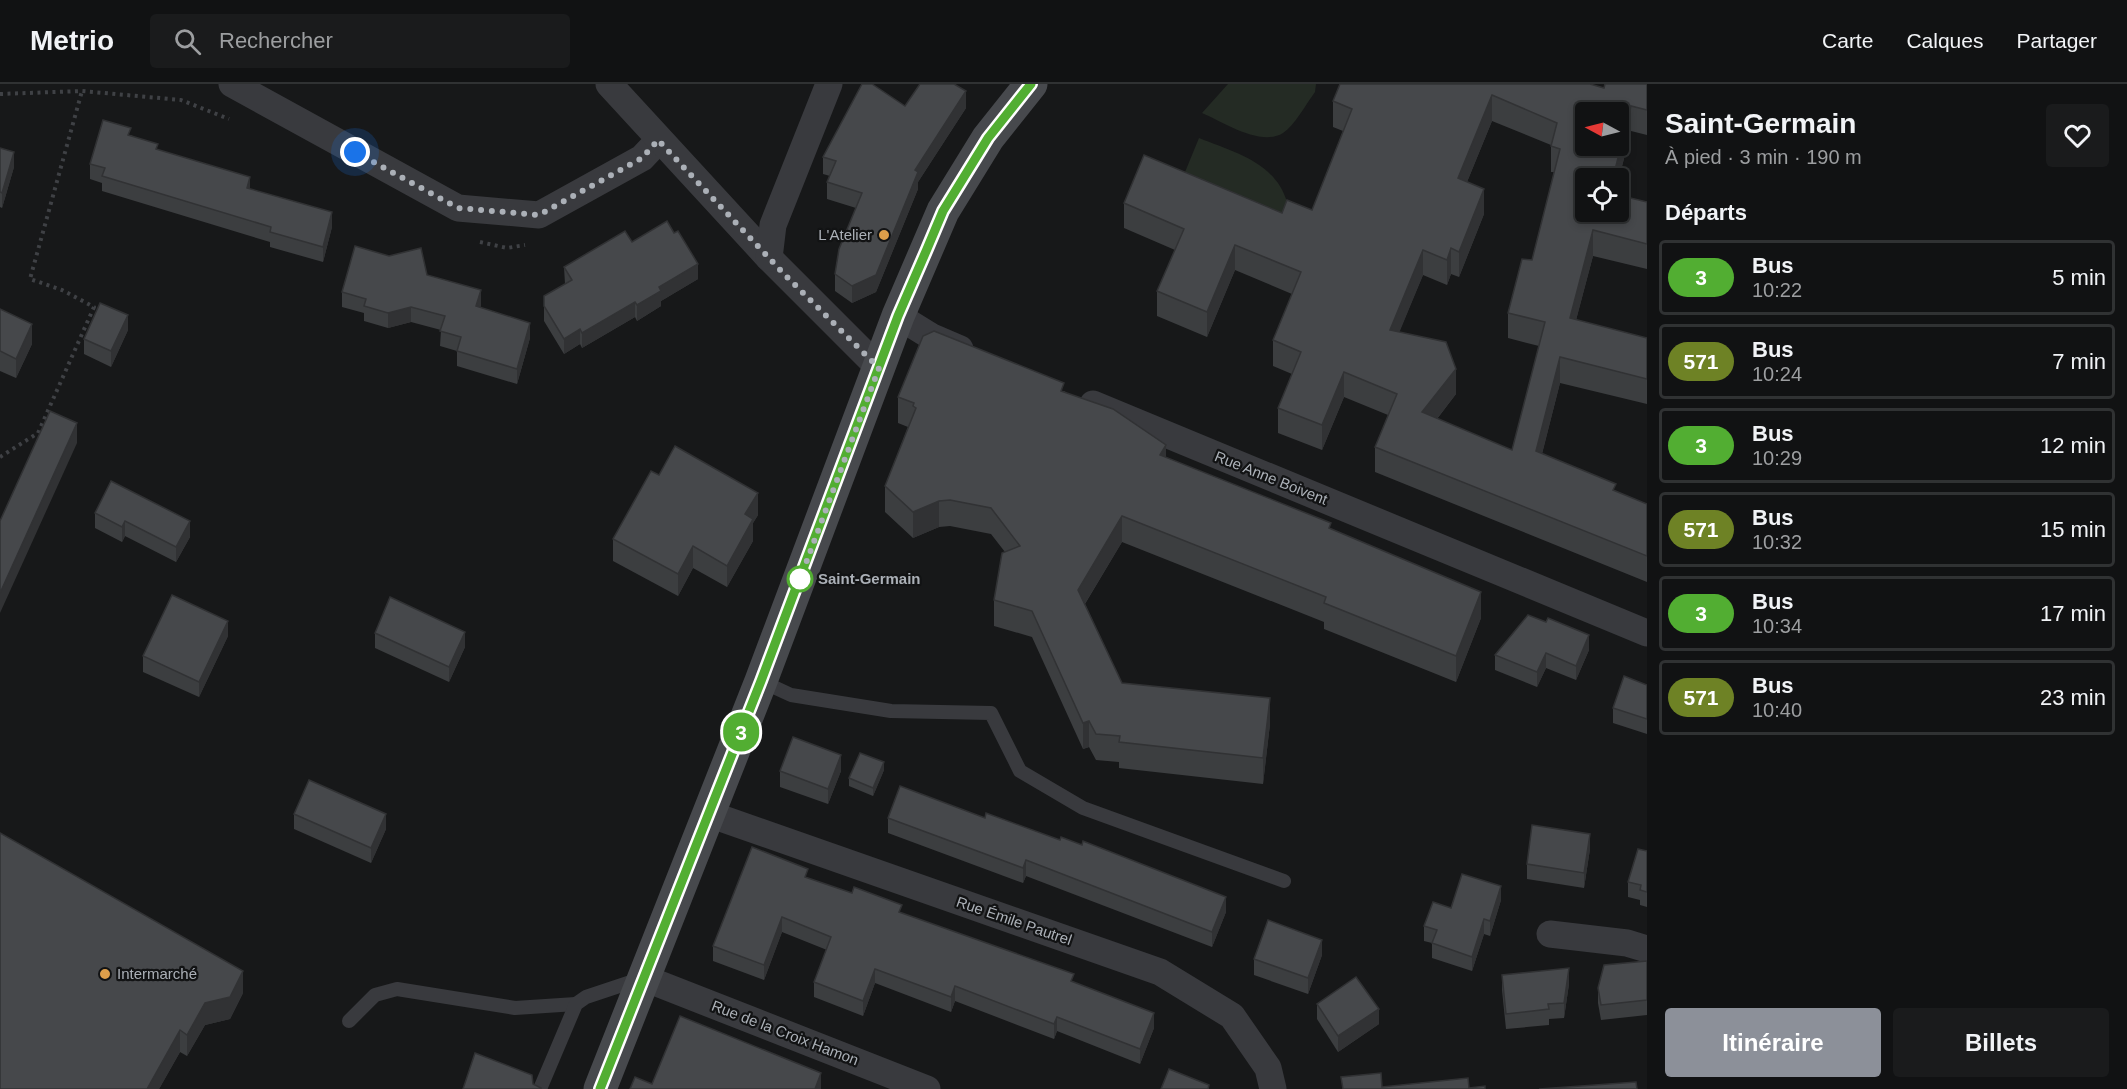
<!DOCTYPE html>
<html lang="fr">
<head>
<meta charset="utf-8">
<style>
  body { margin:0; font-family:Arial,sans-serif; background:#1a1b1c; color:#f1f3f6; height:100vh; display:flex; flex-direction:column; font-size:22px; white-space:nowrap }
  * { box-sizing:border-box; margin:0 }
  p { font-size:20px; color:#9c9ea0 }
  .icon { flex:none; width:33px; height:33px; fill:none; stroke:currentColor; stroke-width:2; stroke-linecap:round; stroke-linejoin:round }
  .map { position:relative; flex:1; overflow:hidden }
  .side { display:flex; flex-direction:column; background:#111213; width:480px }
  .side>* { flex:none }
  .badge { padding:0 12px; border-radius:20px; font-size:21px; line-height:39px }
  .needle { width:39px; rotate:277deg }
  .fabs { position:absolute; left:1575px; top:18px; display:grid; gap:12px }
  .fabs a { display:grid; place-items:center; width:54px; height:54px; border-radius:6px; background:#111213; box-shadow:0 3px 9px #0003,0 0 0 2px #303233; font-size:30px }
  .you { position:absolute; width:30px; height:30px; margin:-15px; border:4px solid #fff; border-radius:50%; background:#1a73e8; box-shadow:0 0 0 9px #1a73e833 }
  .map>.badge { position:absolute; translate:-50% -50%; box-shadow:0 0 0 3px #fff }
  h2 { padding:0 18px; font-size:22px; line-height:54px }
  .round { display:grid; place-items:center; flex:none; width:63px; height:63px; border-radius:6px; background:#1a1b1c }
  .overview { display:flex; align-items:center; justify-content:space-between; height:102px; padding:0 18px }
  h1 { font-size:28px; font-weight:800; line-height:45px }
  .action { display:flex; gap:12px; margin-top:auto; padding:12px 18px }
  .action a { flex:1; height:69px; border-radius:6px; background:#8c9099; color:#fff; font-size:24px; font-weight:800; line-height:69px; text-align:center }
  .action a+a { background:#1a1b1c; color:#f1f3f6 }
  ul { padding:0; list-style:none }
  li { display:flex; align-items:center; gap:18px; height:75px; margin:0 12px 9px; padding:0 6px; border:3px solid #303233; border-radius:6px }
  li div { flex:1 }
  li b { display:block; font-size:22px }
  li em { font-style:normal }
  li .badge { min-width:66px; font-weight:700; text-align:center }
  header { display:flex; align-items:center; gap:36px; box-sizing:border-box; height:84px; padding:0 30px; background:#111213; border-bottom:2px solid #303233 }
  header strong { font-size:28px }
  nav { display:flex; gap:33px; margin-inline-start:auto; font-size:21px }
  .search { width:420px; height:54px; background:#1a1b1c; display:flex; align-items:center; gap:15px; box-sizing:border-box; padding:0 21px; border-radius:6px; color:#9c9ea0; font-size:22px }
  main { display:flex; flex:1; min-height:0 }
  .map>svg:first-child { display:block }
  .green { fill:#242b24 }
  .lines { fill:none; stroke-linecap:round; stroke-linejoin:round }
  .path { stroke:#3f4145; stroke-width:4; stroke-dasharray:3 4.5; stroke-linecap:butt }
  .lane { stroke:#393a3e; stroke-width:14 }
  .street { stroke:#393a3e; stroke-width:27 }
  .secondary { stroke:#47494d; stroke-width:33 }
  .wall { fill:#3c3e40; fill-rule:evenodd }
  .shaded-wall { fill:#313234 }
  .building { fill:#46484b; stroke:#313234; stroke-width:1.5; fill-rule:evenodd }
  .line-casing { stroke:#fff; stroke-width:14 }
  .line { stroke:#52ae32; stroke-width:9 }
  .walk { stroke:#abb0b7; stroke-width:6; stroke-dasharray:0 10.8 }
  .poi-dot { fill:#de9f4a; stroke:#121314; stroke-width:2 }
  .stop-dot { fill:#fff; stroke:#52ae32; stroke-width:3 }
  .labels { text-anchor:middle; stroke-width:4.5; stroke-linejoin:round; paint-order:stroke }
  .poi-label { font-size:15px; fill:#abb0b7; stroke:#121314; text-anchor:end }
  .street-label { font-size:15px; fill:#abb0b7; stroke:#121314 }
  .stop-label { font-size:15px; font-weight:bold; fill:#abb0b7; stroke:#121314; text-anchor:start }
</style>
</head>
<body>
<header>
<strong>Metrio</strong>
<div class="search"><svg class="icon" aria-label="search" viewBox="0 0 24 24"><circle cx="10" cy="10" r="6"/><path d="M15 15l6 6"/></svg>Rechercher</div>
<nav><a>Carte</a><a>Calques</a><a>Partager</a></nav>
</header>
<main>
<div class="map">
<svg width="1647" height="1005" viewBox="0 0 1647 1005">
  <rect width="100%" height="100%" fill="#171819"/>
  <g class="green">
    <path d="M1228,0H1316L1315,8C1306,20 1295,41 1283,49C1261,63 1223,38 1202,29Z"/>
    <path d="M1199,54C1234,68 1275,78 1287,118L1274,151L1176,110Z"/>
  </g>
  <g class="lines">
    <g class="path">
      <path d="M0,10L82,7L181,16L229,35"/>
      <path d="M480,158L507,164L525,161"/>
      <path d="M0,373L38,349L94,223L62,206L30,195L82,7"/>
    </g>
    <g class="lane">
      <path d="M761,597L791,611L891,627L991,629L1020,687L1083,724L1284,797"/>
      <path d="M349,937L375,911L397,905L515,924L576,920"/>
      <path d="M540,1005L576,920L586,913L640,895"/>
    </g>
    <g class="street">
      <path d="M232,0L458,124L539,131L642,74L659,56"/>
      <path d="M609,0L769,174L879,284"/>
      <path d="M769,174L773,141L829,0"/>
      <path d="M898,232L932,253L960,265"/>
      <path d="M1093,320L1647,549"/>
      <path d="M709,730L1160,888L1232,932L1268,984L1273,1005"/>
      <path d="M1550,850L1627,859L1647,865"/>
      <path d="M644,894L927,1005"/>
    </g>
    <path class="secondary" d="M600,1005L761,597L898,232L943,127L988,54L1031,0"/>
  </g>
  <g class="wall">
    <path d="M1647,0V51L1631,47L1618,98V94L1586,128L1647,118V185L1593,172L1576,236L1647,254V320L1560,299L1542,370L1616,407L1647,420V498L1375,388V363L1388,331L1344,313L1322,366L1278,349V324L1292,290L1273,282V256L1292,210L1235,186L1207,253L1157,232V207L1175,166L1124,144V119L1282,129L1312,126L1343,47L1333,43V17L1604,4ZM1492,37L1551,61V88H1554L1532,176L1508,229V254L1539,262L1512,366L1437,335L1456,310L1399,248L1423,191L1447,201L1451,190L1459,193L1484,130L1467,98Z"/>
    <path d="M905,22L966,24L918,98V105L876,208L852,219L835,207V190L856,124L827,115V98L830,92L823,90V73Z"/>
    <path d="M131,51L158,66L250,105L332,143L323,178L270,163V158L102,107V99L90,95V80Z"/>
    <path d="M0,64L14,83L2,124L0,123Z"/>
    <path d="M564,183L698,195L661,217V222L637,237L635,233L582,264L580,260L564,270L544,237V212L565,200Z"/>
    <path d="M427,191L481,221L480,224L530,254L517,300L457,282V267L440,262L441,246L411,238L388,244L364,237V229L342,223V208Z"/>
    <path d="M0,225L32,260L16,294L0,287Z"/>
    <path d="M128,246L111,283L84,270V255Z"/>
    <path d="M1064,307L1166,374L1331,445L1481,534L1456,598L1324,545V538L1122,458L1085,520L1122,599L1270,640L1263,700L1119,684V678L1096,676L1089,663L1083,665L1032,553L994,542V516L1005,468L991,450L950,442L939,443L913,454L885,428V402L908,343L898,339V313Z"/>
    <path d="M659,391L758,431L753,439V457L727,503L693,484L678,512L613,477V455Z"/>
    <path d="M95,429L190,453L176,478L125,452L122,458L95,444Z"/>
    <path d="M1546,538L1589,566L1576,596L1546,584L1537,603L1495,586V571Z"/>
    <path d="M375,549L465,563L449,598L375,564Z"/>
    <path d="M228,552L199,613L143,588V572Z"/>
    <path d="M1647,601V650L1613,639V624Z"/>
    <path d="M884,686L873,712L849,702V694Z"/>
    <path d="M780,687H841L828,720L780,703Z"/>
    <path d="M294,730L386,745L371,779L294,745Z"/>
    <path d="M888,734L1226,828L1212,863L1026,792L1023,799L888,749Z"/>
    <path d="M1590,765L1584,804L1527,795V780Z"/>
    <path d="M1647,767V823L1640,821V816L1628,813V798Z"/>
    <path d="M808,794L902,830L1074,898L1154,944L1140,980L1057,947L1054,955L955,917L951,928L875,899L863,932L814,913V898L827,866L782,848L764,896L713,877V862Z"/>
    <path d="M1501,816L1490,852L1484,850L1472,887L1432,874V859L1424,857V842L1451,824Z"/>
    <path d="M1322,871L1308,910L1254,891V875Z"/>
    <path d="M1647,877V931L1601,936L1598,919V904Z"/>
    <path d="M1502,891L1569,900L1564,934L1549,935V941L1506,945L1502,906Z"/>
    <path d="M243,909L230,935L205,941L187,972L180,968L159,1005H0Z"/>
    <path d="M1317,920L1379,940L1338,968L1317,935Z"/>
  </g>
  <g class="shaded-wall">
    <path d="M966,7V24L918,98V105L876,208L852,219V202L915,86Z"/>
    <path d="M1492,11V37L1458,120V94Z"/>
    <path d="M1631,22V47L1618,98V94H1613Z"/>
    <path d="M14,68V83L2,124V109Z"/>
    <path d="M250,93V108L247,104Z"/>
    <path d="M1484,105V130L1459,193V168Z"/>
    <path d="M332,128V143L323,178V163Z"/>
    <path d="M1593,146V172L1570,259V234Z"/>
    <path d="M1235,161V186L1207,253V228Z"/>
    <path d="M1451,164V190L1447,201V176Z"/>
    <path d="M1423,166V191L1390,271V246Z"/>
    <path d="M698,180V195L661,217V222L637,237V221L659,203Z"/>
    <path d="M481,206V221L476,237V222Z"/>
    <path d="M635,218V233L582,264V249Z"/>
    <path d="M411,223V238L388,244V229Z"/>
    <path d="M128,231V246L111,283V267Z"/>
    <path d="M530,239V254L517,300V285Z"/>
    <path d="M32,240V260L16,294V275Z"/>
    <path d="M580,245V260L564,270V255Z"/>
    <path d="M1560,273V299L1536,393V367Z"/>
    <path d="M1456,285V310L1422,354V328Z"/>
    <path d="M1344,288V313L1322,366V341Z"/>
    <path d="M77,339V359L0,529V509Z"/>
    <path d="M1166,361V387L1160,371Z"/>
    <path d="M758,409V431L753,439V457L727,503V482L745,430Z"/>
    <path d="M939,417V443L913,454V428Z"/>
    <path d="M1122,432V458L1078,531V506Z"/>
    <path d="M125,437V452L122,458V443Z"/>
    <path d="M190,437V453L176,478V463Z"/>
    <path d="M693,462V484L678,512V490Z"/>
    <path d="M1481,508V534L1456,598V572Z"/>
    <path d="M228,537V552L199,613V598Z"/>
    <path d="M465,548V563L449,598V583Z"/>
    <path d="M1589,551V566L1576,596V582Z"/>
    <path d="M1546,569V584L1537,603V588Z"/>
    <path d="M1270,614V640L1263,700V674Z"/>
    <path d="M1089,637V663L1083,665V639Z"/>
    <path d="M841,671V687L828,720V705Z"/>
    <path d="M884,678V686L873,712V704Z"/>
    <path d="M386,730V745L371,779V764Z"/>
    <path d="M1590,750V765L1584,804V789Z"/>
    <path d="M1026,776V792L1023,799V784Z"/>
    <path d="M1501,802V816L1490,852V837Z"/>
    <path d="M1226,813V828L1212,863V848Z"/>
    <path d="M782,833V848L764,896V881Z"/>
    <path d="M1484,835V850L1472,887V873Z"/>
    <path d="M1322,856V871L1308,910V894Z"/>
    <path d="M1569,884V900L1564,934V919Z"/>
    <path d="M875,885V899L863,932V917Z"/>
    <path d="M243,887V909L230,935L205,941L187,972V951L205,919Z"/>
    <path d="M955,902V917L951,928V913Z"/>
    <path d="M1379,925V940L1338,968V952Z"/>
    <path d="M1154,929V944L1140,980V965Z"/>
    <path d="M1057,933V947L1054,955V940Z"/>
    <path d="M180,946V968L159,1005H147Z"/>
    <path d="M821,989V1005H815Z"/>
  </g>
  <g class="building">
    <path d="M862,0H872L905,22L920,0H954L966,7L915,86L918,88L876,191L852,202L835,190L839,165L862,109L827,98L836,77L823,73Z"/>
    <path d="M1340,0H1590L1604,4L1605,0H1647V26L1631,22L1613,94H1586V128H1618V111L1647,118V160L1593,146L1570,234L1647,254V295L1560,273L1536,367L1616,400L1613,406L1647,420V472L1375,363L1397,310L1344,288L1322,341L1278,324L1301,268L1273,256L1301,188L1235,161L1207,228L1157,207L1184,145L1124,119L1144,71L1282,129L1287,116L1312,126L1352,25L1333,17ZM1492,11L1557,39L1551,62L1560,65L1532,176L1522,175L1508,229L1545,238L1512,366L1422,328L1456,285L1446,258L1390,246L1423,166L1447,176L1451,164L1459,168L1484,105L1458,94ZM1586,28H1618V62H1586Z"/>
    <path d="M103,36L131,44L128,51L158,60L156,65L250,93L247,104L332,128L323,163L270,148L271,143L102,92L105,84L90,80Z"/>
    <path d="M0,64L14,68L2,109L0,108Z"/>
    <path d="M667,137L674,149L678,147L698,180L659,203L661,207L637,221L635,218L582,249L580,245L564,255L544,222V212L572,196L564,183L625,147L632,158Z"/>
    <path d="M355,162L389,172L421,164L427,191L481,206L476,222L530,239L517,285L457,267L461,253L440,247L445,232L411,223L388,229L364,222L366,215L342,208Z"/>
    <path d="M100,219L128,231L111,267L84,255Z"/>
    <path d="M0,225L32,240L16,275L0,267Z"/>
    <path d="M934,247L1064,299L1061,307L1113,325L1166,361L1160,371L1331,439L1329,444L1481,508L1456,572L1324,519L1326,513L1122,432L1078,506L1122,599L1270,614L1263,674L1119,658L1120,652L1096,650L1089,637L1083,639L1032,527L994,516L1002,469L1020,462L991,424L950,416L939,417L913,428L885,402L916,324L913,322L914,319L898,313L923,252Z"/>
    <path d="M50,327L77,339L0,509V437Z"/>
    <path d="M675,362L758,409L745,430L753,435L727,482L693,462L678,490L613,455L651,387L659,391Z"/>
    <path d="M111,397L190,437L176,463L125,437L122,443L95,429Z"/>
    <path d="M172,511L228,537L199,598L143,572Z"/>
    <path d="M390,513L465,548L449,583L375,549Z"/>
    <path d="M1528,531L1546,538L1548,534L1589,551L1576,582L1546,569L1537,588L1495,571Z"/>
    <path d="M1624,592L1647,601V635L1613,624Z"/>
    <path d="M793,653L841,671L828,705L780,687Z"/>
    <path d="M860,669L884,678L873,704L849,694Z"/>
    <path d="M309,696L386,730L371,764L294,730Z"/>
    <path d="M900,702L985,734L986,729L1060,756L1061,753L1082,761L1083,757L1226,813L1212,848L1026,776L1023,784L888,734Z"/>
    <path d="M1532,741L1590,750L1584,789L1527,780Z"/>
    <path d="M0,749L243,887L230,913L205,919L187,951L180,946L147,1005H0Z"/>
    <path d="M752,763L808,785L805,793L852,809L854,803L902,821L899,828L1074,890L1071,897L1154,929L1140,965L1057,933L1054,940L955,902L951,913L875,885L863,917L814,898L831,853L782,833L764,881L713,862Z"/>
    <path d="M1638,765L1647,767V808L1640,806L1641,801L1628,798Z"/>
    <path d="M1462,790L1501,802L1490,837L1484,835L1472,873L1432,859L1437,846L1424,842L1433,818L1451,824Z"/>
    <path d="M1268,836L1322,856L1308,894L1254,875Z"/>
    <path d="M1647,877V916L1601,921L1598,904L1604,881Z"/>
    <path d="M1569,884L1564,919L1548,920L1549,925L1506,930L1502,891Z"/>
    <path d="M1356,893L1379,925L1338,952L1317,920Z"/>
    <path d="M680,932L821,989L815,1005H630L635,993L652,1000Z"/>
    <path d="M475,969L532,991L533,1000L541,1004V1005H463Z"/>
    <path d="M1169,985L1209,1001L1208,1005H1161Z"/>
    <path d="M1381,989L1382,1003L1468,994L1469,1004L1485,1002V1005H1343L1341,993Z"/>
    <path d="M1636,998L1637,1005H1539Z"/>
  </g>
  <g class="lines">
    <defs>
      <path id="line" d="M600,1005L761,597L898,232L927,165L943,127L988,54L1031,0"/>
    </defs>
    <use href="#line" class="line-casing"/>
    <use href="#line" class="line"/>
    <path class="walk" d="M355,68L458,124L539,131L642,74L658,56L785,191L879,284L800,495"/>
  </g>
  <g class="poi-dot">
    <circle cx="884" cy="151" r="6"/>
    <circle cx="105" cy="890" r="6"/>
  </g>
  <circle class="stop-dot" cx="800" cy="495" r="12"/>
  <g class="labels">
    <g class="poi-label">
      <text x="872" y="156">L'Atelier</text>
      <text x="117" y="895" text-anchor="start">Intermarché</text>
    </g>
    <g class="street-label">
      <text transform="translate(1271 394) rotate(22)" y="5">Rue Anne Boivent</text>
      <text transform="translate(1014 837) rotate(19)" y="5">Rue Émile Pautrel</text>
      <text transform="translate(785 949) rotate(21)" y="5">Rue de la Croix Hamon</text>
    </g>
    <g class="stop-label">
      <text x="818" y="500">Saint-Germain</text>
    </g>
  </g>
</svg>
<div class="fabs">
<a><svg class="needle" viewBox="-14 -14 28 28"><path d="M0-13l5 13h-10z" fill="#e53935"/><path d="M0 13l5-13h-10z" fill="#9c9ea0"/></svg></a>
<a><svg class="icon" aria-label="locate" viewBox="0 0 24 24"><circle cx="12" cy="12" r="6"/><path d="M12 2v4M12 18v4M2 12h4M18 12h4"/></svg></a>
</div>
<div class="you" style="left:355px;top:68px"></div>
<b class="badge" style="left:741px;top:648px;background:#52ae32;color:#fff">3</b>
</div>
<section class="side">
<div class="overview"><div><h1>Saint-Germain</h1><p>À pied · 3 min · 190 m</p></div><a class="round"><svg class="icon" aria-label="heart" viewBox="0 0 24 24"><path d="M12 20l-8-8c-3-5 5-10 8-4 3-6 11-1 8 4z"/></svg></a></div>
<h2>Départs</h2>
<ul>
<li><span class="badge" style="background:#52ae32;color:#fff">3</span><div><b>Bus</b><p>10:22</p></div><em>5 min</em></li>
<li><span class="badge" style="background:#6e8225;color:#fff">571</span><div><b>Bus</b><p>10:24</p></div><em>7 min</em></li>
<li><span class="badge" style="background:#52ae32;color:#fff">3</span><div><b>Bus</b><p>10:29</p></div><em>12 min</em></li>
<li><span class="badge" style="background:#6e8225;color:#fff">571</span><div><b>Bus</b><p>10:32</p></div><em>15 min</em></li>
<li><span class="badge" style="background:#52ae32;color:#fff">3</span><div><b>Bus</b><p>10:34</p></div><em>17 min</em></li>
<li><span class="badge" style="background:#6e8225;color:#fff">571</span><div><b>Bus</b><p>10:40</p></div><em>23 min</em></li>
</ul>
<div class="action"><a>Itinéraire</a><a>Billets</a></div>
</section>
</main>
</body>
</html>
